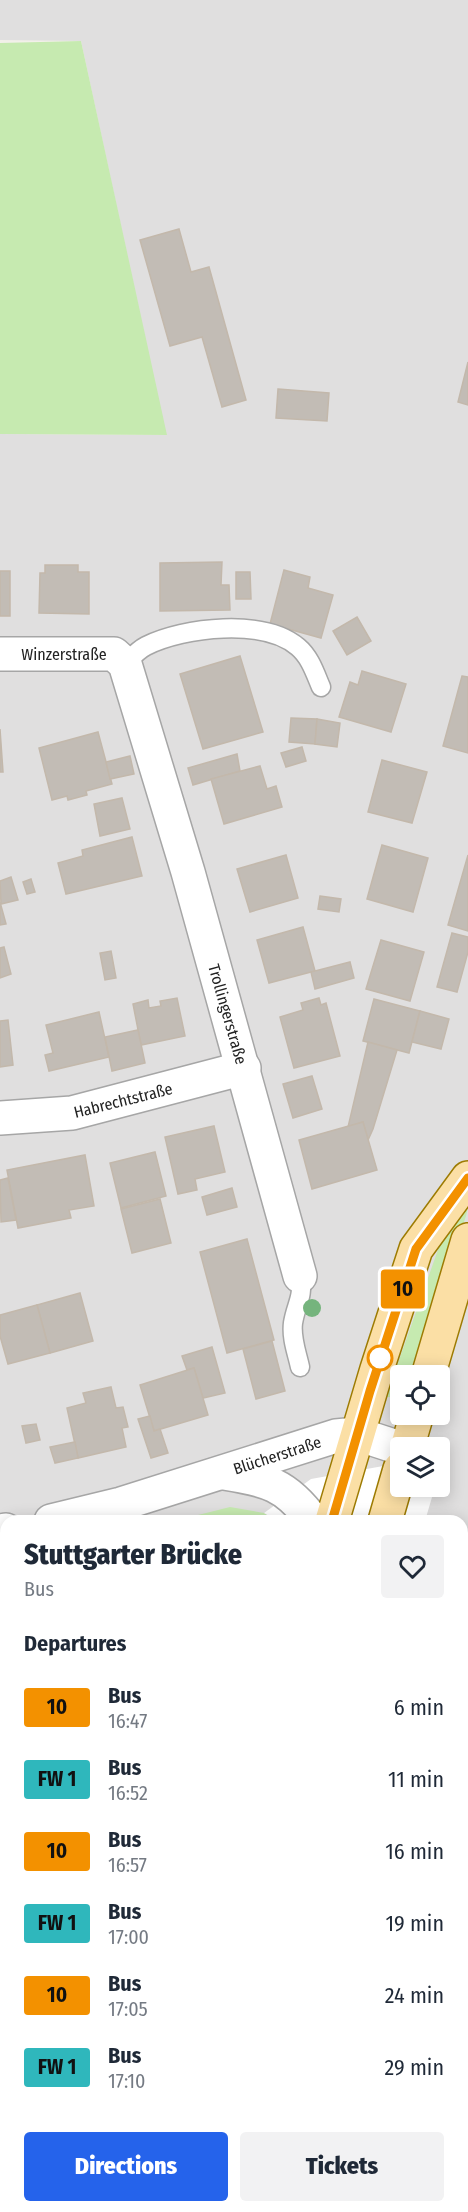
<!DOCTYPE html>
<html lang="en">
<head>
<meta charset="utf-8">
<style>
  body { margin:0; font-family:"Fira Sans Condensed",sans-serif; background:#f2f2f3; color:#1f2937; height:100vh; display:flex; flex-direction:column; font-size:22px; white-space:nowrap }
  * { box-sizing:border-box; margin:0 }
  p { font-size:20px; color:#747a83 }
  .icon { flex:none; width:33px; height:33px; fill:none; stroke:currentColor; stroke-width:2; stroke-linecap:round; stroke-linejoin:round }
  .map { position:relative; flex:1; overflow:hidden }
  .sheet { position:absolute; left:0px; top:1515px; width:468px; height:698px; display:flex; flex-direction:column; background:#fff; border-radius:18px 18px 0 0; box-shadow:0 3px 15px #0003 }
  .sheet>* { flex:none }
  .badge { padding:0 12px; border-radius:4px; font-size:21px; line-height:39px }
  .tools { position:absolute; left:390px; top:1365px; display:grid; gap:12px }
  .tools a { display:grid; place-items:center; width:60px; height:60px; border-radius:6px; background:#fff; box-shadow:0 3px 15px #0003; font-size:30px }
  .map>.badge { position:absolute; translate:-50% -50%; box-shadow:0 0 0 3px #fff }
  h2 { padding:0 24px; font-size:22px; line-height:54px }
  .round { display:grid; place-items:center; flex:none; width:63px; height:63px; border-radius:6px; background:#f2f2f3 }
  .headline { display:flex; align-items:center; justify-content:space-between; height:102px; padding:0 24px }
  h1 { font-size:28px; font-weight:800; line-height:45px }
  .primary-button { display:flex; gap:12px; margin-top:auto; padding:12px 24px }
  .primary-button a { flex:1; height:69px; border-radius:6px; background:#2563eb; color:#fff; font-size:24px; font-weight:800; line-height:69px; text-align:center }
  .primary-button a+a { background:#f2f2f3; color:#1f2937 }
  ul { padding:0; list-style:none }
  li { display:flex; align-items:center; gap:18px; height:72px; padding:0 24px }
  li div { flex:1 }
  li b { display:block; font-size:22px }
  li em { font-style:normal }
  li .badge { min-width:66px; font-weight:700; text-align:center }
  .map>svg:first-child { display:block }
  .residential { fill:#e0dfdf; fill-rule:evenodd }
  .grass { fill:#c6eab0 }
  .parking { fill:#e6e6e6 }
  .pier { fill:#fff }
  .building { fill:#c2bcb5; stroke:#c3b8ab; stroke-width:1.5 }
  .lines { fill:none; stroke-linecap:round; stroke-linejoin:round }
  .service-casing { stroke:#a6a6a6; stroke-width:21 }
  .minor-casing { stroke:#a6a6a6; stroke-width:36 }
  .tertiary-casing { stroke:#a6a6a6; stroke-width:36 }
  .primary-casing { stroke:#9d7b02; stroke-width:36 }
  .service { stroke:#fff; stroke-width:18 }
  .minor { stroke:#fff; stroke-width:33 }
  .tertiary { stroke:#fff; stroke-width:33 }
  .primary { stroke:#fbdfa5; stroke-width:33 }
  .tree { fill:#75b47d }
  .line-casing { stroke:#fff; stroke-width:14 }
  .line { stroke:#f39100; stroke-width:9 }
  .stop-dot { fill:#fff; stroke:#f39100; stroke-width:3 }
  .labels { text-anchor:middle; stroke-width:4.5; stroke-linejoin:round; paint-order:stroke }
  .street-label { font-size:16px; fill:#222; stroke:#fff }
</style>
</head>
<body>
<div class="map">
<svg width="468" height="2212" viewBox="0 0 468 2212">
  <rect width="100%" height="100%" fill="#f2f0e9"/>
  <path class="residential" d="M0,0H468V2212H0V434L166,435L81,41L0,40ZM400,1376H440V1414H400ZM400,1448H440V1486H400ZM6,1521H462V2206H6Z"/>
  <g class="grass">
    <path d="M81,41L167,435L0,434V43Z"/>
    <path d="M462,1207H468L466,1216L413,1375L400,1376V1389L390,1397H386L446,1227Z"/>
    <path d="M230,1507L264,1513L277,1521H174Z"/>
    <path d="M6,1563V1730L0,1731V1564Z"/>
  </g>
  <g class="parking">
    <path d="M462,1742L468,1743V1942L463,1960L468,1985V2018L462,2020Z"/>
    <path d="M6,1764V1922H0V1767Z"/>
    <path d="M297,2207L411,2206L433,2212H296Z"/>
  </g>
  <path class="pier" d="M400,1463V1486L435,1487L425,1521H278L264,1513L311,1479Z"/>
  <g class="building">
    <path d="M179,229L191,272L209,267L246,400L222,407L202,337L170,346L140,240Z"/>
    <path d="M468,362V405L458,402Z"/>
    <path d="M278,389L329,393L327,421L276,418Z"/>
    <path d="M222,562L221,585H229L230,610L160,611V563Z"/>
    <path d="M45,565H78V572H89V614L39,613L40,573H45Z"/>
    <path d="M284,570L310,577L308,588L333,595L321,638L270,624Z"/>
    <rect x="0" y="571" width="10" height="45"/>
    <path d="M236,572H250L251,599H236Z"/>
    <path d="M357,617L371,641L347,655L333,631Z"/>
    <path d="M240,656L263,732L203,749L180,674Z"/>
    <path d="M362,671L406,684L391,732L339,717L350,682L358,685Z"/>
    <path d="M462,676L468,677V753L443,746Z"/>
    <path d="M291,718L317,719L315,744L289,742Z"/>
    <path d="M317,719L340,723L337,747L315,744Z"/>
    <path d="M0,729L3,772H0Z"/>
    <path d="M98,732L112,784L86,791L87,795L68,800L67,796L52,800L39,748Z"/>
    <path d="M302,747L306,761L286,767L281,753Z"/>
    <path d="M237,754L240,771L193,785L188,768Z"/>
    <path d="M130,756L134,774L110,779L106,762Z"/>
    <path d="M382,760L427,772L412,823L368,812Z"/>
    <path d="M260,766L267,789L276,786L282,807L224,824L211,779Z"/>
    <path d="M122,798L130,829L100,836L94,804Z"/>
    <path d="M132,837L142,876L66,894L58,863L83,856L82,850Z"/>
    <path d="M382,845L428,858L413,912L367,899Z"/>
    <path d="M286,855L298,898L250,912L237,869Z"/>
    <path d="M468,855V931L448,925Z"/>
    <path d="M11,877L18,900L1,904L0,881Z"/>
    <path d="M31,879L35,892L27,894L23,882Z"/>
    <path d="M320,896L341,899L339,912L318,909Z"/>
    <path d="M0,902L6,924L0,925Z"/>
    <path d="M303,927L315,971L269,983L257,940Z"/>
    <path d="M452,933L468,937V952L457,992L437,987Z"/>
    <path d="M381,940L424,952L410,1001L366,989Z"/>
    <path d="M4,947L11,974L0,978V948Z"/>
    <path d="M111,951L116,978L105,980L100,953Z"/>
    <path d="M350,962L354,978L315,989L311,972Z"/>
    <path d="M177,998L185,1036L141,1045L133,1004L148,1000L149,1008L161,1006L160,1001Z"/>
    <path d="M319,998L321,1005L326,1003L340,1056L294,1068L280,1017L303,1010L301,1003Z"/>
    <path d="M374,999L420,1011L409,1053L363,1041Z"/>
    <path d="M420,1011L449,1019L441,1049L412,1042Z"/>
    <path d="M99,1012L109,1057L49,1071L45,1055L53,1053L46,1025Z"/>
    <path d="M8,1020L13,1065L0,1067V1021Z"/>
    <path d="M138,1030L145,1063L112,1071L105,1037Z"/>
    <path d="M368,1042L397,1050L373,1129L368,1140L363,1122L348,1127Z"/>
    <path d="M312,1076L322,1109L293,1118L283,1084Z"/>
    <path d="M363,1122L377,1170L312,1189L299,1140Z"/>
    <path d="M214,1126L225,1172L195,1179L197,1190L178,1194L165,1137Z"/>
    <path d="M155,1152L166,1196L121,1208L110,1163Z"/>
    <path d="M85,1155L94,1206L69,1210L71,1218L18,1228L7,1170Z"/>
    <path d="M8,1178L16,1220L1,1222L0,1180Z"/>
    <path d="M232,1188L237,1207L207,1215L202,1197Z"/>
    <path d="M160,1199L171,1243L132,1253L121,1209Z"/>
    <path d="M247,1239L274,1340L227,1353L200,1252Z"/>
    <path d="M80,1293L93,1341L50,1353L37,1305Z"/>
    <path d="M37,1305L50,1353L8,1364L0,1336V1315Z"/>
    <path d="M272,1341L285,1391L256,1399L243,1349Z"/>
    <path d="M212,1347L225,1393L203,1398L194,1368L187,1370L182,1356Z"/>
    <path d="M194,1368L208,1415L154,1431L140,1385Z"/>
    <path d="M111,1387L116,1408L123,1407L128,1427L122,1428L126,1447L78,1458L67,1408L86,1403L83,1393Z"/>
    <path d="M150,1416L154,1431L160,1429L168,1453L151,1458L138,1419Z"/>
    <path d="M36,1424L40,1440L26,1443L22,1426Z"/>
    <path d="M75,1442L78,1458L55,1463L50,1447Z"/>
    <path d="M468,1534V1670H462V1554Z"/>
    <rect x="0" y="1929" width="6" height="26"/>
    <path d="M6,2039V2092H0V2040Z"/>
    <path d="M462,2105L468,2106V2146H462Z"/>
    <path d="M0,2174H6V2206H14V2212H0Z"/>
    <rect x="51" y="2206" width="50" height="6"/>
    <path d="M101,2206H119L118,2212H101Z"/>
  </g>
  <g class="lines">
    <defs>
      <g id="service">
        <path d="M125,664C132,657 138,650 146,646C184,627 264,618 298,647C310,657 315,673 321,687"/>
        <path d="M300,1276C304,1297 296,1304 293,1323C291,1338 297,1353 300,1367"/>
        <path d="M0,1745L6,1744"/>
        <path d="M462,1782L466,1785"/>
        <path d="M462,2198H468"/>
      </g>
      <g id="minor">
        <path d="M0,654H114L125,664L188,872L300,1276"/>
        <path d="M0,1118L72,1113L244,1068"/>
        <path d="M357,1434L400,1448"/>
      </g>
      <g id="tertiary">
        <path d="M224,1473C267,1480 286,1484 313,1521"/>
        <path d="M51,1521L121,1504L336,1436L357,1434"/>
        <path d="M0,1531L6,1530"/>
      </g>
      <g id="primary">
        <path d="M428,1376L468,1240"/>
        <path d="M407,1448L417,1414"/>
        <path d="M332,1521L377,1369L416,1249L468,1178"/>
        <path d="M385,1521L400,1469"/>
        <path d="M158,2212L159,2206"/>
        <path d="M213,2212L214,2206"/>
      </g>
    </defs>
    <use href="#service" class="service-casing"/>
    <use href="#minor" class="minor-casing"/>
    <use href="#tertiary" class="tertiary-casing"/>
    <use href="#primary" class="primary-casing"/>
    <use href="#service" class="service"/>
    <use href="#minor" class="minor"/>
    <use href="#tertiary" class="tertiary"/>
    <use href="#primary" class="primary"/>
  </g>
  <circle class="tree" cx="312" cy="1308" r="9"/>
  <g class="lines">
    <defs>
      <path id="line" d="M332,1521L370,1391L416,1249L468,1178"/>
    </defs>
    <use href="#line" class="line-casing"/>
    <use href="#line" class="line"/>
  </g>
  <circle class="stop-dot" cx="380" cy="1358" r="12"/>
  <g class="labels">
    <g class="street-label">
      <text x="64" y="660">Winzerstraße</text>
      <text transform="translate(228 1014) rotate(74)" y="6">Trollingerstraße</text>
      <text transform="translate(123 1100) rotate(-14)" y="6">Habrechtstraße</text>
      <text transform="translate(277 1455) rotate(-18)" y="6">Blücherstraße</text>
    </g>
  </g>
</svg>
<div class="tools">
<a><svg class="icon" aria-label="locate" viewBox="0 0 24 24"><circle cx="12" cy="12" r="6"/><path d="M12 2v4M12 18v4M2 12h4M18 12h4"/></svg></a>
<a><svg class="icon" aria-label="layers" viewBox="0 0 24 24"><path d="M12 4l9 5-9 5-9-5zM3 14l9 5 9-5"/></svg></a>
</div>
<b class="badge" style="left:403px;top:1289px;background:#f39100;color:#111">10</b>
<section class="sheet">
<div class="headline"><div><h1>Stuttgarter Brücke</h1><p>Bus</p></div><a class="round"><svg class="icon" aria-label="heart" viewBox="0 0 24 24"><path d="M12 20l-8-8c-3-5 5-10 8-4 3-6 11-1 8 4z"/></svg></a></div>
<h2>Departures</h2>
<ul>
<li><span class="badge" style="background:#f39100;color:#111">10</span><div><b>Bus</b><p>16:47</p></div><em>6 min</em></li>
<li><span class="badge" style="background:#2fb7bc;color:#111">FW 1</span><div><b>Bus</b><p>16:52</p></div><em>11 min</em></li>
<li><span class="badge" style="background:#f39100;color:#111">10</span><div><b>Bus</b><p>16:57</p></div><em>16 min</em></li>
<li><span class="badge" style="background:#2fb7bc;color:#111">FW 1</span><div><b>Bus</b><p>17:00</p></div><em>19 min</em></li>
<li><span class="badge" style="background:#f39100;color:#111">10</span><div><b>Bus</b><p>17:05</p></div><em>24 min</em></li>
<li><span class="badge" style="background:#2fb7bc;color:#111">FW 1</span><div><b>Bus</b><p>17:10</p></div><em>29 min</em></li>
</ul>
<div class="primary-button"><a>Directions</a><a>Tickets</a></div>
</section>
</div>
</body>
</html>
